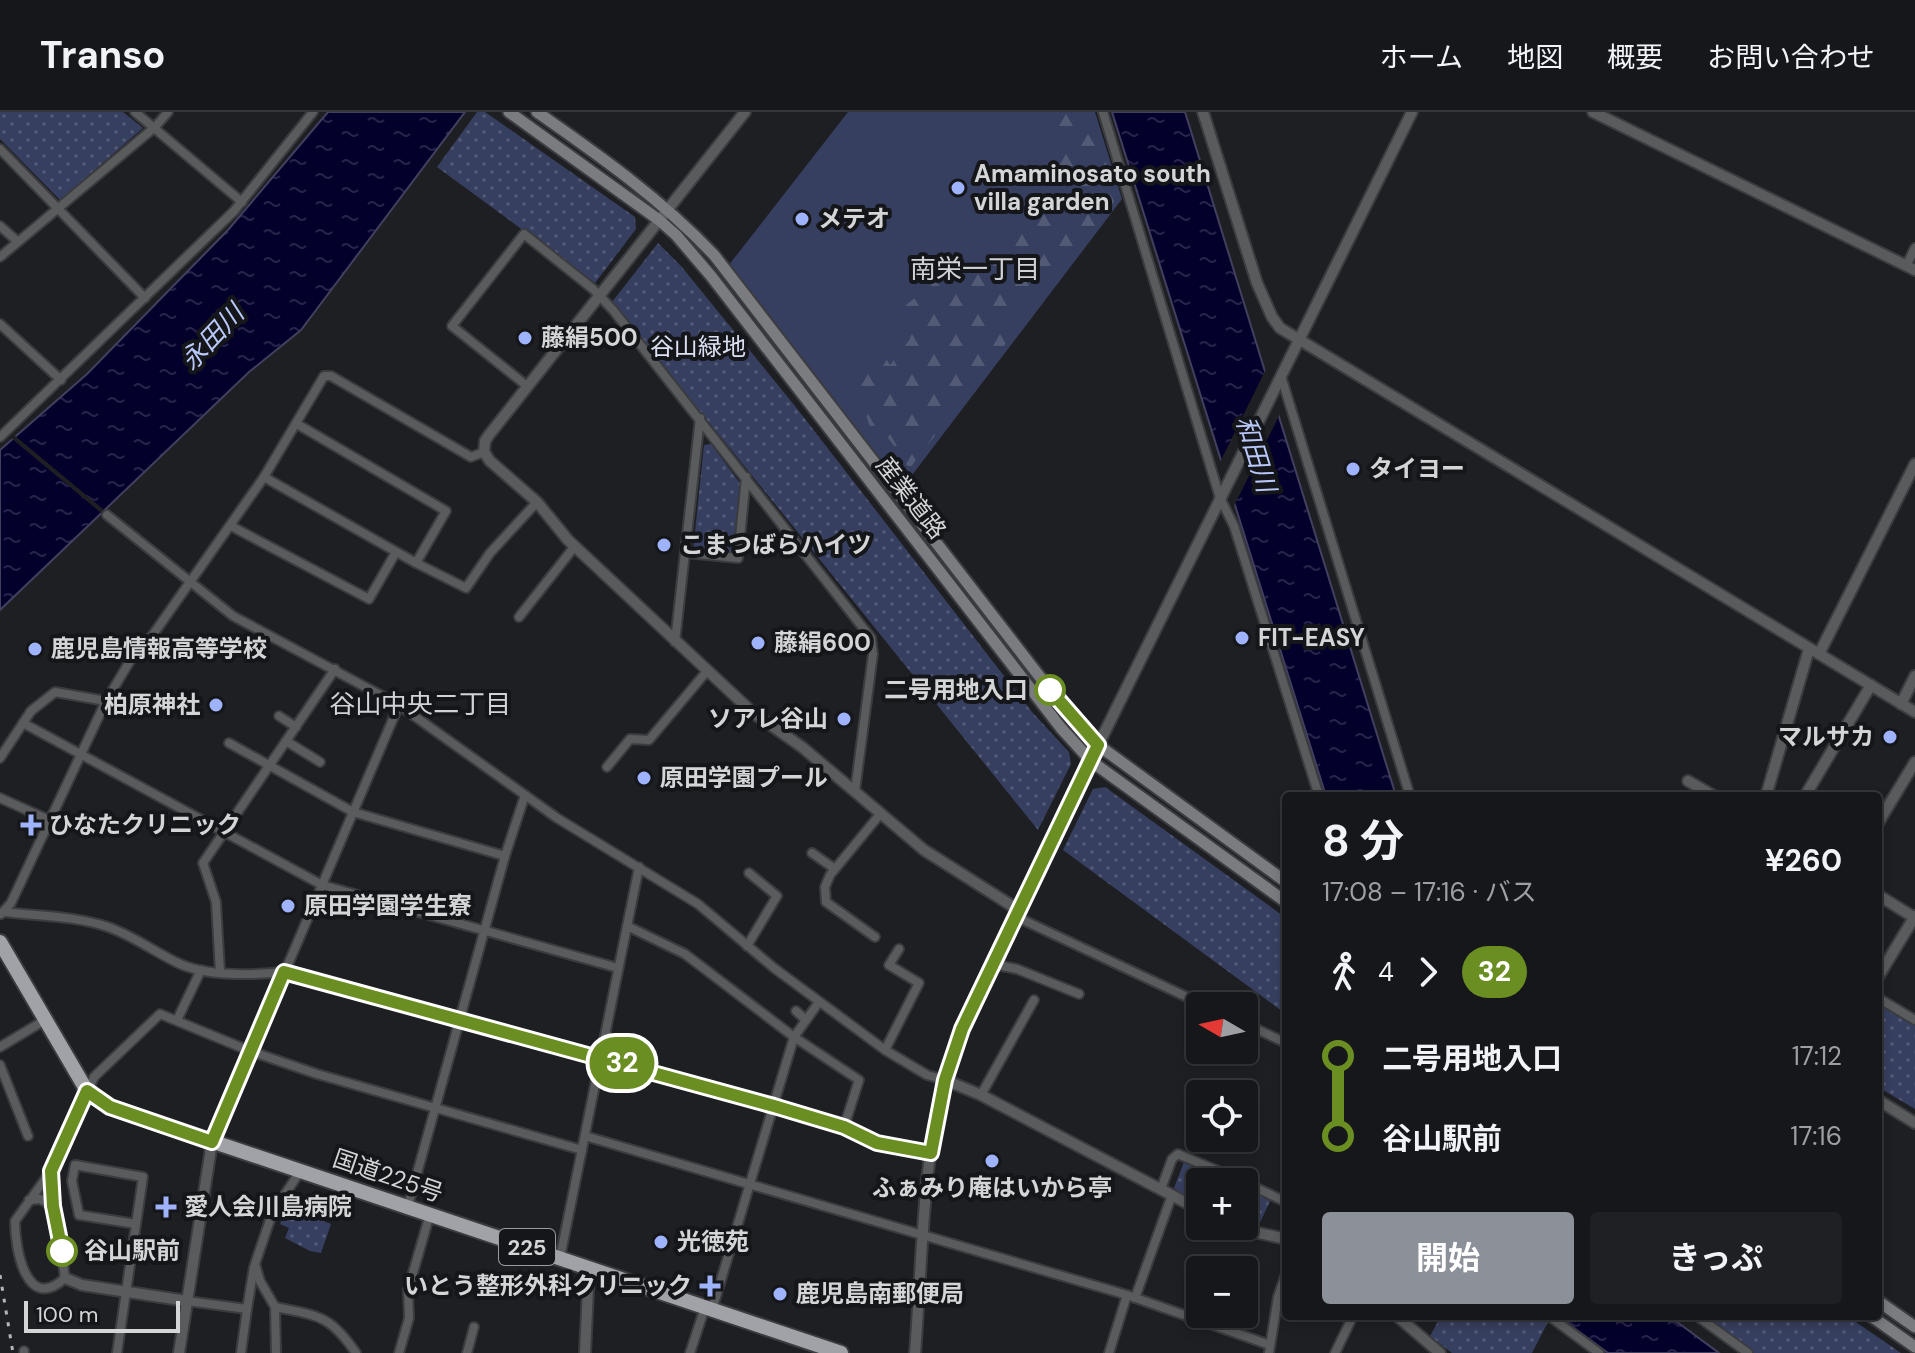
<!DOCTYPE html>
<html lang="ja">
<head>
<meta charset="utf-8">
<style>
  body { margin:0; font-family:"DM Sans","Noto Sans JP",sans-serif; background:#1f2023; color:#f1f3f6; height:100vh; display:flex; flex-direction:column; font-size:30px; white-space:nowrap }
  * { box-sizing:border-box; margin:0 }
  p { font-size:26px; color:#9e9fa2 }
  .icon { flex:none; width:44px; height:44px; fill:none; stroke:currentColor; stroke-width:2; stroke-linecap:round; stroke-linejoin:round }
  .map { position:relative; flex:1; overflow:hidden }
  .panel { position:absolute; left:1282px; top:680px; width:600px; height:528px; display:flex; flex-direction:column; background:#16171a; border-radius:8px; box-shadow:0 4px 12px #0003,0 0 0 2px #353639 }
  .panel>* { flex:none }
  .badge { padding:0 16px; border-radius:26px; font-size:28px; line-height:52px }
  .needle { width:52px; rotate:279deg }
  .controls { position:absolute; left:1186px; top:880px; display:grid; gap:16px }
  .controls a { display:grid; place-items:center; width:72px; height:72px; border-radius:8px; background:#16171a; box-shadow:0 4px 12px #0003,0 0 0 2px #353639; font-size:40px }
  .scale { position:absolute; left:24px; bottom:20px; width:156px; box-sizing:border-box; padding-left:8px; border:4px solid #d4d5d7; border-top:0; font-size:22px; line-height:28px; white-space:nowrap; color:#d4d5d7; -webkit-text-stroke:6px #151619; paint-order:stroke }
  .map>.badge { position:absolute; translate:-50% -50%; box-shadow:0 0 0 4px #fff }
  .legs { display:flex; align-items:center; gap:12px; height:88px; padding:0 40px; font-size:26px }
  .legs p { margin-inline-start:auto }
  .overview { display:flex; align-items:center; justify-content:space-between; height:136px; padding:0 40px }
  h1 { font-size:44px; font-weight:700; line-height:60px }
  .cta { display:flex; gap:16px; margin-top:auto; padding:16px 40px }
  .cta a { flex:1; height:92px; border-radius:8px; background:#8c9099; color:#fff; font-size:32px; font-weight:700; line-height:92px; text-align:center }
  .cta a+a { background:#1f2023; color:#f1f3f6 }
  ul { padding:0 40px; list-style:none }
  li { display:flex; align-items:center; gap:28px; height:80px; font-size:30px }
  li i { display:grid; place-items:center; width:12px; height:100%; margin:0 10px; background:currentColor }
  li i::after { content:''; width:20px; height:20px; margin:-10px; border:6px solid; border-radius:50%; background:#16171a }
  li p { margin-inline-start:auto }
  li:first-child i { background:linear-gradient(#0000 50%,currentColor 0) }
  li:last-child i { background:linear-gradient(currentColor 50%,#0000 0) }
  header { display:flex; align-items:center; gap:48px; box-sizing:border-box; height:112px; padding:0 40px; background:#16171a; border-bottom:2px solid #353639 }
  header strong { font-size:38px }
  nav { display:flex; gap:44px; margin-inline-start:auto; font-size:28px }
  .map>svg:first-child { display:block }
  .green { fill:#373f60 }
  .forest { fill:url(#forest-firs) }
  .park { fill:url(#park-dots) }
  .water { fill:url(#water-ripples); stroke:#42405f; stroke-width:2 }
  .pier { fill:#1e1f23 }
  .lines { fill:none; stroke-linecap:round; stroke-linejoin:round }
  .minor-casing { stroke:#3b3c40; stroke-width:12 }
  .tertiary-casing { stroke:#3b3c40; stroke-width:14 }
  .secondary-casing { stroke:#3b3c40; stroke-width:15 }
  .trunk-casing { stroke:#3b3c40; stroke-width:18 }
  .minor { stroke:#5a5b5d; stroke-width:8 }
  .tertiary { stroke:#5a5b5d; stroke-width:10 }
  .secondary { stroke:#7b7c80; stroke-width:11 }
  .trunk { stroke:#a1a2a7; stroke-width:14 }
  .rail { stroke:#b4b5b7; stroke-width:3; stroke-dasharray:4 8; stroke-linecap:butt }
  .line-1-casing { stroke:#fff; stroke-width:18 }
  .line-1 { stroke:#6b8e23; stroke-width:12 }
  .poi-dot { fill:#9fb3fd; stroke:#151619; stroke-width:3 }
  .stop-1-dot { fill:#fff; stroke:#6b8e23; stroke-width:4 }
  .labels { text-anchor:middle; stroke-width:8; stroke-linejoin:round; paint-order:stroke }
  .shield { fill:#151619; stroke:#9b9c9e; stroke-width:2 }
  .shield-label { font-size:22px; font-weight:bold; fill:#d4d5d7 }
  .poi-label { font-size:24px; font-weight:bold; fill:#d4d5d7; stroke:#151619; text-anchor:start }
  .park-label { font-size:24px; fill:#dce1f3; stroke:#151619 }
  .street-label { font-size:24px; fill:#d4d5d7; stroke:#151619 }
  .stop-label { font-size:24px; font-weight:bold; fill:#d4d5d7; stroke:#151619; text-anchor:end }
  .neighbourhood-label { font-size:26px; fill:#d0d2d7; stroke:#151619 }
  .water-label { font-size:26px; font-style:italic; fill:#b9c8fb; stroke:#151619 }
</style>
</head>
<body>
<header>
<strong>Transo</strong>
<nav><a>ホーム</a><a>地図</a><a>概要</a><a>お問い合わせ</a></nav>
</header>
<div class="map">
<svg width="1915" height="1241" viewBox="0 0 1915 1241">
  <defs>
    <pattern id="forest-firs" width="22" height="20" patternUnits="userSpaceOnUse" patternTransform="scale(2)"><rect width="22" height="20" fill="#373f60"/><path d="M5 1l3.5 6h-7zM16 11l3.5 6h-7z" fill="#535a76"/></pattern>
    <pattern id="park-dots" width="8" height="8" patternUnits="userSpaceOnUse" patternTransform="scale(2)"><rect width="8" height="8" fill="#373f60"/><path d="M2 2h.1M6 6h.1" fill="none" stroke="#535a76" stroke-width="1.8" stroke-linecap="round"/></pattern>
    <pattern id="water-ripples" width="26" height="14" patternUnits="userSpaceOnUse" patternTransform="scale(2)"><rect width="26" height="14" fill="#03002c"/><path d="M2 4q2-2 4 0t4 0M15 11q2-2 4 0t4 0" fill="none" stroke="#27244a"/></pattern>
  </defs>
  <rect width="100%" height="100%" fill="#1e1f23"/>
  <path class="green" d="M848,0H1095L1122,87L903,375L725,158Z"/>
  <path class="forest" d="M1049,0H1090L1117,86L1055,168L1040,170L1015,210L1014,221L910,356L901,347L893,352L887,347L888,340L894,334L883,319L876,323C868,314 867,305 863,293C855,262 860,259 878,234L890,253L910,227L883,186L901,197L935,170L948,180C973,157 1057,67 1059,36C1060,26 1052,10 1049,0Z"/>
  <g class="park">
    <path d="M0,0H123L143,16L60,88L0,27Z"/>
    <path d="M477,0H485L635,105L636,117L595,171L437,55Z"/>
    <path d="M658,131L681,154L795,294L1032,600L1069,640L1071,652L1038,718L612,190Z"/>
    <path d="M711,332L742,374L735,440L732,443L693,439L704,333Z"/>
    <path d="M1105,675L1286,806V902L1063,738L1093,677Z"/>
    <path d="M1878,889L1915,911V997L1878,975Z"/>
    <path d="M1188,1049L1231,1070H1200V1094L1174,1076L1184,1050Z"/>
    <path d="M1244,1076L1270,1089L1257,1117L1244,1114Z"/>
    <path d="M287,1095L331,1112L321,1141L310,1139L285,1126L289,1116L280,1112Z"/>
    <path d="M1441,1204H1540L1548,1210L1532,1241H1452L1430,1224Z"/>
    <path d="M1703,1204H1847L1901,1241H1754Z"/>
  </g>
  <g class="water">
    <path d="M328,0H465L301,218L249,260L0,498V338L87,262L228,118Z"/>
    <path d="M1112,0H1185L1396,684H1326Z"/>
    <path d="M1558,1204H1669L1719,1241H1608Z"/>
  </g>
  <g class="pier">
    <path d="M1267,255L1281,300L1233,396L1220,350Z"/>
    <path d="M14,323L109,402L106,405L11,326Z"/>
  </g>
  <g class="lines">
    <defs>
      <g id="minor">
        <path d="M135,0L242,90"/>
        <path d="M1103,0L1220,386L1234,414L1319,684"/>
        <path d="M0,37L145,186"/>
        <path d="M0,114L17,129"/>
        <path d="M0,145L155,15L168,0"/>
        <path d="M1906,154L1915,136"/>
        <path d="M0,212L61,268"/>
        <path d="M1281,264L1410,684"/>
        <path d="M527,274L452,214L524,122L593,177L613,198L871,526L873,542L855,679"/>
        <path d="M297,312L446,399L416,451"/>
        <path d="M0,325L234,99L313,0"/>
        <path d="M264,365L416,451L466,476L490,441L537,390"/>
        <path d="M107,403L233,504L399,593L557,706L698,792L774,856L885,938L927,963L945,968"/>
        <path d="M231,414L369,487L396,440"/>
        <path d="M687,441L738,446L746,365"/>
        <path d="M519,505L575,434"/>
        <path d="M675,530L700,306"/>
        <path d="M279,604L296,615"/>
        <path d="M23,611L322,773L618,856"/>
        <path d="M286,629L320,650"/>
        <path d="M229,631L353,700L505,744"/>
        <path d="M0,646L31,599L55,580L106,589"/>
        <path d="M607,655L630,627L649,628L707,559"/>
        <path d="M0,686L49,708"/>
        <path d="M812,741L835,757"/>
        <path d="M1017,797L1021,807L1206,894"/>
        <path d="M4,800C38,804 76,804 108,815C134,824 156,841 180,852C210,865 253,863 284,860L774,994L844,1015L877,1031L931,1041"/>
        <path d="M1,802L11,791L106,589L133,544L152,524L264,365L324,264H331L471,345L484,340"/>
        <path d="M627,814L685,842L794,925L859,968L844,1015"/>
        <path d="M875,825L826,790L825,775L830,763L881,701"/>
        <path d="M747,834L777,784L749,761"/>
        <path d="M992,852L1017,857L1079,882"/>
        <path d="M220,860L216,790L203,751L335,557"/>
        <path d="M1878,886L1915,908"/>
        <path d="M796,899L806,908"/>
        <path d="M177,908L201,858"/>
        <path d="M1244,911L1286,931"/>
        <path d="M0,935L45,908"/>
        <path d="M885,938L919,871L889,853L899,837"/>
        <path d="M0,953L28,1024"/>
        <path d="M88,979L94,965L160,902L250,939L317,962L582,1038"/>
        <path d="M981,983L1034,888"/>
        <path d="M585,1024L1127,1183L1270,1233"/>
        <path d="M212,1030L399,593"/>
        <path d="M51,1059L65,1166C26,1202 15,1136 15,1109Z"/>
        <path d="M1244,1070L1286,1090"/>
        <path d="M1161,1077L1172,1047L1178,1042L1244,1070"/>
        <path d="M29,1088L40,1087L53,1094"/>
        <path d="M408,1094L505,744L525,683"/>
        <path d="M560,1146L639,755"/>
        <path d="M1135,1186L1172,1083"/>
        <path d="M187,1189L247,1197L241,1241"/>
        <path d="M275,1195C319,1204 330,1203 356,1241"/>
        <path d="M247,1197L254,1155"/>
        <path d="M712,1198L794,925L819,890"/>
        <path d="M1549,1204L1599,1241"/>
        <path d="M1697,1204L1748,1241"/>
        <path d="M24,1239V1241"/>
        <path d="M117,1241L143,1065L75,1053L72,1069L79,1103L136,1112"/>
        <path d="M276,1241L275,1195L260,1169L255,1152L272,1102L301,1058"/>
        <path d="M399,1241L409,1206L408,1178L430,1102"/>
        <path d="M467,1241L474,1215"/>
        <path d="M690,1241L705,1195"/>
        <path d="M1109,1241L1127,1183"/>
        <path d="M1269,1241L1278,1185L1286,1162"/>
        <path d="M1335,1241L1353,1204"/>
      </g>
      <g id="tertiary">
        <path d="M745,0L489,323L485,329L484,340L490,349L537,390L568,428L752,600L802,635L924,738L1017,797"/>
        <path d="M1203,0L1257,171L1272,205L1280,216L1915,600"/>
        <path d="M1593,0L1915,158"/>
        <path d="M1819,542L1915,352"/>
        <path d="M1901,592L1915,564"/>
        <path d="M1688,669L1714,684"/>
        <path d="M1766,684L1809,537"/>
        <path d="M1805,684L1871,573"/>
        <path d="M1878,711L1915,650"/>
        <path d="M1878,783L1915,806"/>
        <path d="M1878,865L1915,804"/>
        <path d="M945,968L981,983L1200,1098"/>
        <path d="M1878,988L1915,1011"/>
        <path d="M1227,1114L1286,1127"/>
        <path d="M65,1166L82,1173L187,1189"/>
        <path d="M1397,1204L1440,1241"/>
        <path d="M179,1241L212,1030"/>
        <path d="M585,1241L589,1156"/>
        <path d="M915,1241C922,1154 922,1050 945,966C961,907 992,852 1017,797L1412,0"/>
      </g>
      <g id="secondary">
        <path d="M509,0L659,108L676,123L711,164L1061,616L1091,649L1286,790"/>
        <path d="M537,0C600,44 661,87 714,143L1067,600L1098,633L1286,770"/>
        <path d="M51,1059L87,979"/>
        <path d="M1878,1189L1915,1215"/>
        <path d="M1871,1204L1915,1235"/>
      </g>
      <path id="trunk" d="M0,830L87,979L110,995L841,1241"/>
    </defs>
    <use href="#minor" class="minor-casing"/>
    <use href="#tertiary" class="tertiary-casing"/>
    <use href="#secondary" class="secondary-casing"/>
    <use href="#trunk" class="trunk-casing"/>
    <use href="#minor" class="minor"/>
    <use href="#tertiary" class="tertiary"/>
    <use href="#secondary" class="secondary"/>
    <use href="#trunk" class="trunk"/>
    <path class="rail" d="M0,1163L13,1241"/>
  </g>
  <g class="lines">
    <defs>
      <path id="line-1" d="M62,1139L53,1094L51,1059L87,979L110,995L212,1030L284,860L774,994L844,1015L877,1031L931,1041L945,968L962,917L1098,633L1050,578"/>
    </defs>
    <use href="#line-1" class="line-1-casing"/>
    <use href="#line-1" class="line-1"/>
  </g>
  <g class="poi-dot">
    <circle cx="958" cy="76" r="8"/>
    <circle cx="802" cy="107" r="8"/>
    <circle cx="525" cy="226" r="8"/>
    <circle cx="1353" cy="357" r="8"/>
    <circle cx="664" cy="433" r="8"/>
    <circle cx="1242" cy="526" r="8"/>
    <circle cx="758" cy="531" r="8"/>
    <circle cx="35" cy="537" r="8"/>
    <circle cx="216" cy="593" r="8"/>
    <circle cx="844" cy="607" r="8"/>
    <circle cx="1890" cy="625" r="8"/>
    <circle cx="644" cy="666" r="8"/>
    <path d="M27 701h8v8h8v8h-8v8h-8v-8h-8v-8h8z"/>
    <circle cx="288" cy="794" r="8"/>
    <circle cx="992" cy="1049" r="8"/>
    <path d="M162 1083h8v8h8v8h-8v8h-8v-8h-8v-8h8z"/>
    <circle cx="661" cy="1130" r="8"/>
    <path d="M706 1162h8v8h8v8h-8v8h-8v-8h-8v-8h8z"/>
    <circle cx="780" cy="1182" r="8"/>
  </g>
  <g class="stop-1-dot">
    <circle cx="1050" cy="578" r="14"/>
    <circle cx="62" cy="1139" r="14"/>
  </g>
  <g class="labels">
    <rect class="shield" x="499" y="1117" width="56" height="36" rx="6"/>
    <g class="shield-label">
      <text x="527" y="1143">225</text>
    </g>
    <g class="poi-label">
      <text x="974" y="70">Amaminosato south<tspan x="974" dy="28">villa garden</tspan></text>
      <text x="818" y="115">メテオ</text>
      <text x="541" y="234">藤絹500</text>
      <text x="1369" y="365">タイヨー</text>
      <text x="680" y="441">こまつばらハイツ</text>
      <text x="1258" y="534">FIT-EASY</text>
      <text x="774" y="539">藤絹600</text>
      <text x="51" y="545">鹿児島情報高等学校</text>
      <text x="200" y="601" text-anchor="end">柏原神社</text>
      <text x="828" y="615" text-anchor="end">ソアレ谷山</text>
      <text x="1874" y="633" text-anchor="end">マルサカ</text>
      <text x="660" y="674">原田学園プール</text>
      <text x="49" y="721">ひなたクリニック</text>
      <text x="304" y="802">原田学園学生寮</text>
      <text x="992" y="1084" text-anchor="middle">ふぁみり庵はいから亭</text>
      <text x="184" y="1103">愛人会川島病院</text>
      <text x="677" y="1138">光徳苑</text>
      <text x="692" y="1182" text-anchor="end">いとう整形外科クリニック</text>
      <text x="796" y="1190">鹿児島南郵便局</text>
    </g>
    <g class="park-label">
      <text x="698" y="243">谷山緑地</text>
    </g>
    <g class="street-label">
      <text transform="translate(911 386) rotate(52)" y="8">産業道路</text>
      <text transform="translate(388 1064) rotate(19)" y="8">国道225号</text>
    </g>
    <g class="stop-label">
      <text x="1028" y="586">二号用地入口</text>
      <text x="84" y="1147" text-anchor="start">谷山駅前</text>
    </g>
    <g class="neighbourhood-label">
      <text x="975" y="166">南栄一丁目</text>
      <text x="420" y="601">谷山中央二丁目</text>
    </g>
    <g class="water-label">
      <text transform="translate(212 225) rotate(-47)" y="9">永田川</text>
      <text transform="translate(1256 342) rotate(73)" y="9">和田川</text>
    </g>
  </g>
</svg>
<div class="controls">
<a><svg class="needle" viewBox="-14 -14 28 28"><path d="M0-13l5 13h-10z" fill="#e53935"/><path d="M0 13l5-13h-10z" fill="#9e9fa2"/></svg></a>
<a><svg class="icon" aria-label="locate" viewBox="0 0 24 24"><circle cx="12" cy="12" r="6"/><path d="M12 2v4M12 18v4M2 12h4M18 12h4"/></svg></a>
<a>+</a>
<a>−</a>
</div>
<div class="scale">100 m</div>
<b class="badge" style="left:622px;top:951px;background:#6b8e23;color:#fff">32</b>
<section class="panel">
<div class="overview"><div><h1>8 分</h1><p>17:08 – 17:16 · バス</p></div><b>¥260</b></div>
<div class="legs"><svg class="icon" aria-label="walk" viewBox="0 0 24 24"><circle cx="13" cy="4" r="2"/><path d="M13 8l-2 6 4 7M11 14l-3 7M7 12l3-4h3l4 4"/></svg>4<svg class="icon" aria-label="forward" viewBox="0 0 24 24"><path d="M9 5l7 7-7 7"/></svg><b class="badge" style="background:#6b8e23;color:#fff">32</b></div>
<ul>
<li><i style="color:#6b8e23"></i><b>二号用地入口</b><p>17:12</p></li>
<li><i style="color:#6b8e23"></i><b>谷山駅前</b><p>17:16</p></li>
</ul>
<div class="cta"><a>開始</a><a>きっぷ</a></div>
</section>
</div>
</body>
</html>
